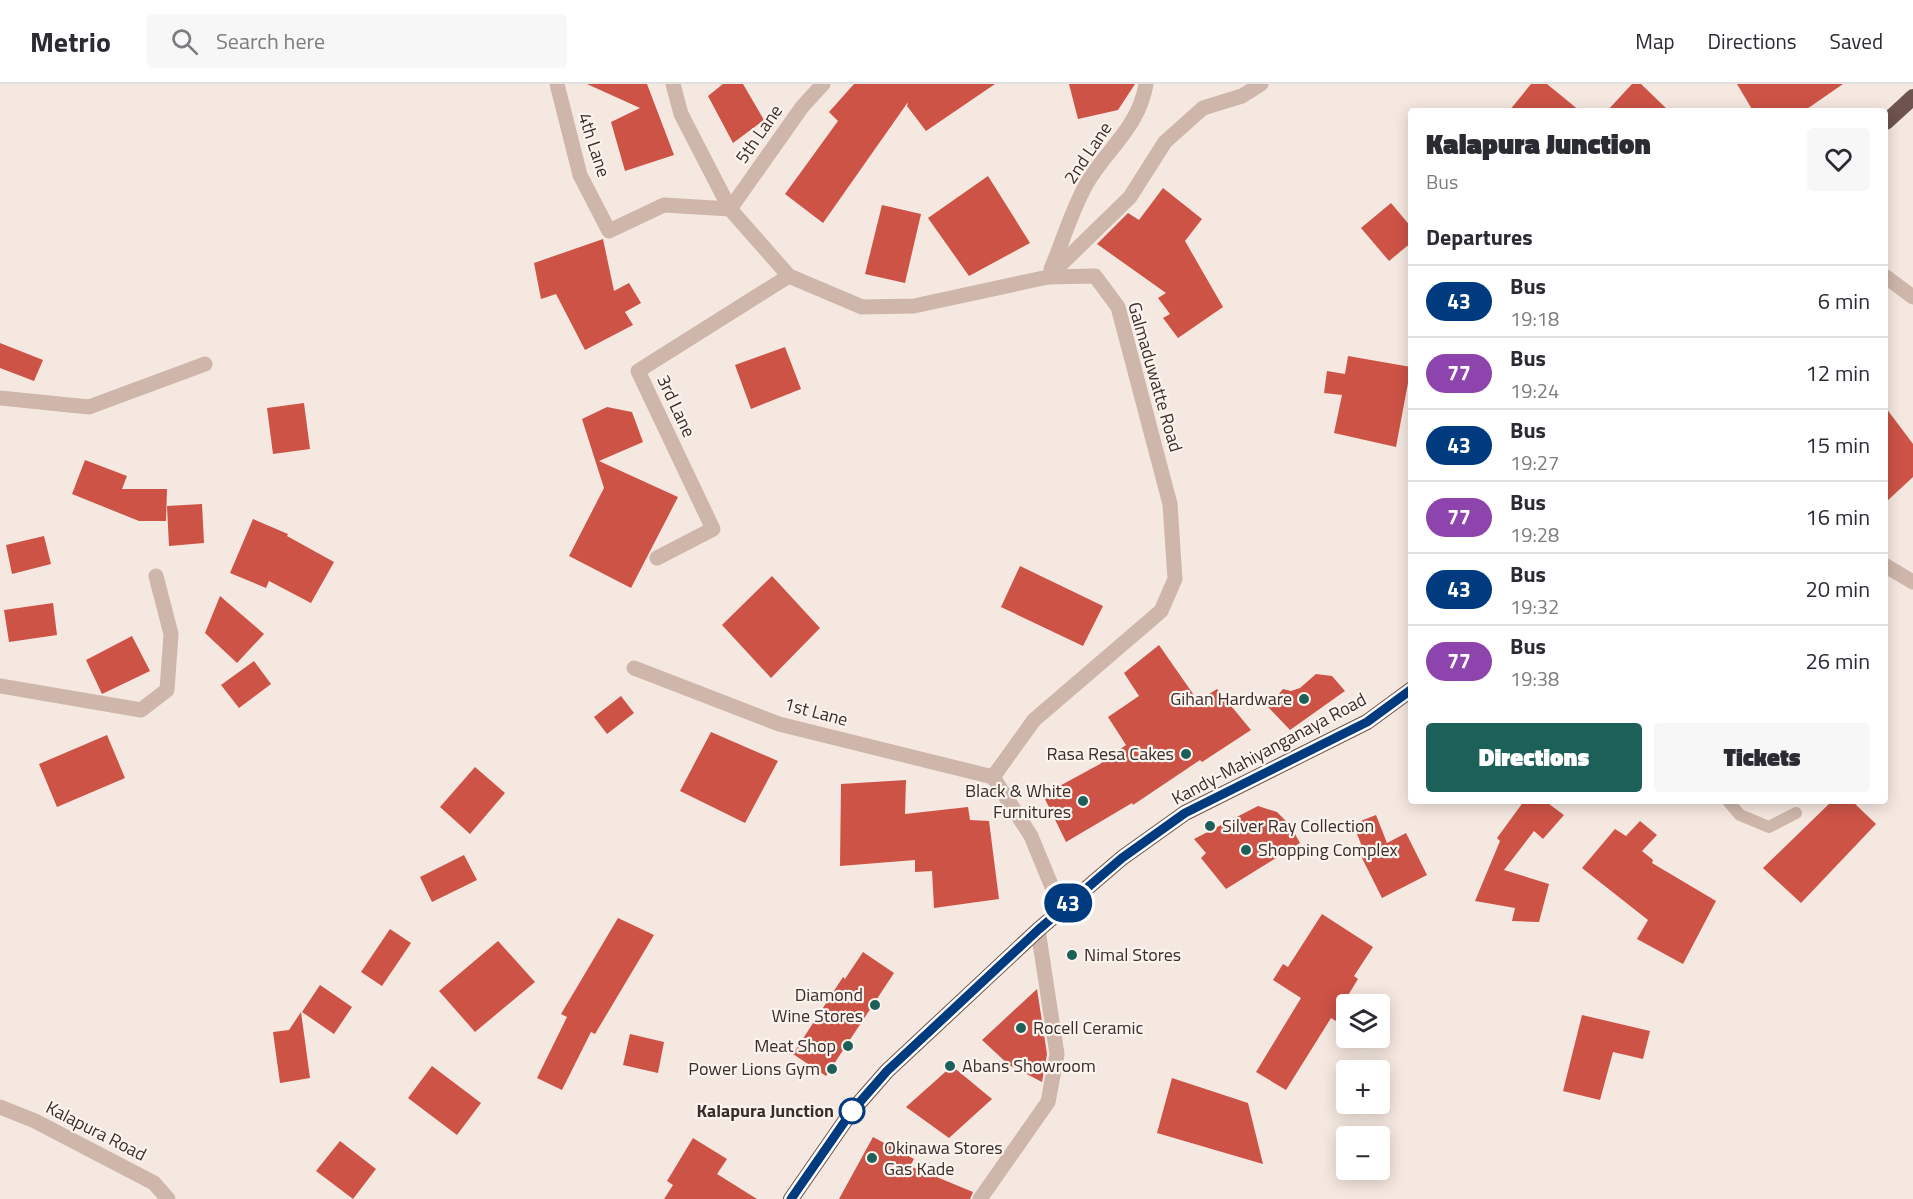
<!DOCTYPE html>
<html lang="en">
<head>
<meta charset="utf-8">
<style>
  body { margin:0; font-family:"Titillium Web",sans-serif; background:#f7f7f7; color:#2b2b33; height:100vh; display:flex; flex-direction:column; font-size:22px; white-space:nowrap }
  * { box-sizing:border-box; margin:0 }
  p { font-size:20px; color:#7c7c81 }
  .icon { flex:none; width:33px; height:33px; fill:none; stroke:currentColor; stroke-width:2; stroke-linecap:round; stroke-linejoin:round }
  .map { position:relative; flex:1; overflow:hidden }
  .side { position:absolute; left:1408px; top:24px; width:480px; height:696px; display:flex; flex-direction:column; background:#fff; border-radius:6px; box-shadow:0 3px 15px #0003 }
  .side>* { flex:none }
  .badge { padding:0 12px; border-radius:20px; font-size:21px; line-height:39px }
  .fabs { position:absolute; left:1336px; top:910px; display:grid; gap:12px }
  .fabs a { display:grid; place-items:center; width:54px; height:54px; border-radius:6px; background:#fff; box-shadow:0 3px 15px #0003; font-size:30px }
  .map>.badge { position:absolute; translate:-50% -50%; box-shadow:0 0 0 3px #fff }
  h2 { padding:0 18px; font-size:22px; line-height:54px }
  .round { display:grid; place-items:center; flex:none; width:63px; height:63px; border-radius:6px; background:#f7f7f7 }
  .head { display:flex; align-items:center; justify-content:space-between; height:102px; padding:0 18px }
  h1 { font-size:28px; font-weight:800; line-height:45px }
  .cta { display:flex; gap:12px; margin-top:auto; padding:12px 18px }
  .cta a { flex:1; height:69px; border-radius:6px; background:#1d605a; color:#fff; font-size:24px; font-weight:800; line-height:69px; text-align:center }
  .cta a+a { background:#f7f7f7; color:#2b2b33 }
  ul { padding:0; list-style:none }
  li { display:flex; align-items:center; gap:18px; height:72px; padding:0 18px; border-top:2px solid #e1e1e2 }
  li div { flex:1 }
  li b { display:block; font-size:22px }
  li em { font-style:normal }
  li .badge { min-width:66px; font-weight:700; text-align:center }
  header { display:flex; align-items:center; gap:36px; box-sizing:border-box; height:84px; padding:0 30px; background:#fff; border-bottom:2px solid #e1e1e2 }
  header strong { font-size:28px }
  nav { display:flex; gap:33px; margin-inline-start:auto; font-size:21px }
  .search { width:420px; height:54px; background:#f7f7f7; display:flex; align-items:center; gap:15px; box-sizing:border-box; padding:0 21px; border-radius:6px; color:#7c7c81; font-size:22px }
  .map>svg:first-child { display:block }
  .building { fill:#cc5346 }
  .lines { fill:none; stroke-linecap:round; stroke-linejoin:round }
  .service { stroke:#ceb6ab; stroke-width:12 }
  .minor { stroke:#ceb6ab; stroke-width:15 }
  .tertiary { stroke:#ceb6ab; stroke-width:15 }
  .trunk { stroke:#6e534e; stroke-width:16 }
  .line-casing { stroke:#fff; stroke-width:14 }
  .line { stroke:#003b80; stroke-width:9 }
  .poi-dot { fill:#1d605a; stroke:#fbf3ed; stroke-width:2 }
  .stop-dot { fill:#fff; stroke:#003b80; stroke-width:3 }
  .labels { text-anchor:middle; stroke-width:4.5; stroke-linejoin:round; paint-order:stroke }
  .street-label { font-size:18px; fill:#3c2d2a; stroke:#fbf3ed }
  .poi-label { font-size:18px; fill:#3c2d2a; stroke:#fbf3ed; text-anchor:end }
  .stop-label { font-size:18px; font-weight:bold; fill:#3c2d2a; stroke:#fbf3ed; text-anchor:end }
</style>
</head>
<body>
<header>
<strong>Metrio</strong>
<div class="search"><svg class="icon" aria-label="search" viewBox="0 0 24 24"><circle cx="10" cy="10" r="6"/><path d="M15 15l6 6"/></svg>Search here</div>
<nav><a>Map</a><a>Directions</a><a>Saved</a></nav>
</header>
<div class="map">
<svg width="1913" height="1115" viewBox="0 0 1913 1115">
  <rect width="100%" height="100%" fill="#f5e8e0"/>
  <g class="building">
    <path d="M587,0H647L674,71L625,87L611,38L640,24Z"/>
    <path d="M723,0H743L764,36L733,59L708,12Z"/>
    <path d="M854,0H995L926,47L907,22L908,18L823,139L785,110L838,37L829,28Z"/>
    <path d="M1069,0H1135L1118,26L1078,35Z"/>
    <path d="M1531,0H1547L1580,27H1509Z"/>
    <path d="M1632,0H1641L1669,27H1607Z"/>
    <path d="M1737,0H1843L1804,27H1753Z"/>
    <path d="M988,92L1030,159L969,192L928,134Z"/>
    <path d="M1163,104L1202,135L1185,157L1223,223L1178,254L1163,234L1170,230L1158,214L1166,209L1097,160L1128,129L1139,136Z"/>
    <path d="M1391,119L1412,144V158L1389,177L1361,144Z"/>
    <path d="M882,121L921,130L905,199L865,190Z"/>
    <path d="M603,155L614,207L629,199L641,219L625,228L633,241L585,266L556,210L541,215L534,179Z"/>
    <path d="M0,259L43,276L34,297L0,284Z"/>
    <path d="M785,263L801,305L751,325L735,281Z"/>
    <path d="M1348,272L1411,283L1396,363L1334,349L1342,311L1324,309L1327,287L1345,290Z"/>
    <path d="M304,319L310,365L273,370L267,324Z"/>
    <path d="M607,323L632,328L643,358L599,377L678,413L631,504L569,472L604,404L582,335Z"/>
    <path d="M1886,324L1913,360V393L1886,418Z"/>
    <path d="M85,376L127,392L122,405H167L166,437H139L72,410Z"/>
    <path d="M202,420L204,459L169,462L167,422Z"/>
    <path d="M253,435L288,450L287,452L334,478L311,519L269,497L266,504L230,489Z"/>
    <path d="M44,452L51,480L12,490L6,461Z"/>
    <path d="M1020,482L1103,522L1083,562L1001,523Z"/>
    <path d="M772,492L820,544L771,594L722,541Z"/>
    <path d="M220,512L264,550L237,579L205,549Z"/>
    <path d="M53,519L57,551L9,558L4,526Z"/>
    <path d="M132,552L150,587L102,610L86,576Z"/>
    <path d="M1159,561L1198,617L1217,605L1251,646L1202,678L1200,676L1133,721L1132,719L1066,758L1043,711L1100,680L1126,661L1108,633L1139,612L1124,589Z"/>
    <path d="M254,577L271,600L239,624L221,601Z"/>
    <path d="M1316,590L1332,592L1345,607L1290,646L1268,623L1283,605L1291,607L1300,604Z"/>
    <path d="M621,612L634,629L607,650L594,633Z"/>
    <path d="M711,648L778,677L745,739L680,707Z"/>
    <path d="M107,651L125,694L57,723L39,680Z"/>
    <path d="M475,683L505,709L470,750L440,723Z"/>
    <path d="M906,696L905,730L968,723L970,736L989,737L999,815L934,824L932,787L915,788V776L840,782L841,700Z"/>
    <path d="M1524,717H1545L1564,731L1543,755L1534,747L1504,786L1549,800L1539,838L1512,837L1515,824L1475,817L1500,757L1497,754Z"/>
    <path d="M1832,717H1852L1876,740L1801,819L1763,784Z"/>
    <path d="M1258,722L1277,728L1290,741L1300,759L1226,805L1201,774L1206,769L1194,755Z"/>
    <path d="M1376,731L1387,759L1406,749L1427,791L1382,814L1361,772L1365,770L1353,740Z"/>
    <path d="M1640,737L1657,751L1642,767L1653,776L1652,779L1716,817L1683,880L1637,855L1648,836L1582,784L1615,745L1626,752Z"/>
    <path d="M464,771L477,796L432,818L420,793Z"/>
    <path d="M1322,830L1373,863L1354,892L1358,895L1347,913L1354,918L1352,921H1347V930L1341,940L1331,934L1286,1006L1256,988L1301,914L1273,896L1283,880L1288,883Z"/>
    <path d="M618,834L654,851L595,950L591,948L562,1006L537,994L567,933L561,930Z"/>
    <path d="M390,845L411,859L382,902L361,888Z"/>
    <path d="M498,857L535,898L475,948L439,907Z"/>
    <path d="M863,868L894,889L826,992L793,970L843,893L845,895Z"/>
    <path d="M320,901L352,923L334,950L302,928Z"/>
    <path d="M1037,905L1047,970L1042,998L1009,981L982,956Z"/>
    <path d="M301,928L310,994L280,999L273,948L289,946Z"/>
    <path d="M1582,931L1650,947L1643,975L1613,968L1600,1016L1563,1007Z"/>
    <path d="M630,950L664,958L658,989L623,981Z"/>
    <path d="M432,982L481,1019L457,1051L408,1014Z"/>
    <path d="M952,982L992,1015L949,1054L906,1023Z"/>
    <path d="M1172,994L1248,1019L1263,1080L1157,1049Z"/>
    <path d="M873,1053L914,1075L910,1082L973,1108L970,1115H839Z"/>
    <path d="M693,1054L727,1075L717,1090L757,1115H664L673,1101L667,1097Z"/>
    <path d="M340,1057L376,1085L353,1115L316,1087Z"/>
  </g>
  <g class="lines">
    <path class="service" d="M1728,717L1740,731L1769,743L1796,729"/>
    <g class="minor">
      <path d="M557,0L580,91L609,147L664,121L730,125L802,23L823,0"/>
      <path d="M673,0L681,30L730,125L789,192L862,223L914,222L1048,193L1095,192L1118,223L1170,420L1175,495L1161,527L1034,636L993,693L1031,752L1061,825"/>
      <path d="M1051,185C1063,157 1072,125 1087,99C1107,65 1139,43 1146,0"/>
      <path d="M1048,193L1130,113L1165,58L1203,24L1242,12L1261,0"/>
      <path d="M1886,193L1913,213"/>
      <path d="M0,314L89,323L205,280"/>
      <path d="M657,474L713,445L638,287L789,192"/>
      <path d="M1886,482L1913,498"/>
      <path d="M634,584L779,640L993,693"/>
      <path d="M0,602L141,626L167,606L171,550L156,492"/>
      <path d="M980,1115L1048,1018L1057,970L1038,846"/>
    </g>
    <path class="tertiary" d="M0,1023L35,1037L154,1099L168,1115"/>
    <g class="trunk">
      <path d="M1886,38L1913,13"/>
      <path d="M791,1115L852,1027L887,987L1038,846L1122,774L1185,729L1367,638L1412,605"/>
    </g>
  </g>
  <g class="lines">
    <defs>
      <path id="line" d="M791,1115L852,1027L887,987L1038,846L1122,774L1185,729L1367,638L1412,605"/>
    </defs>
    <use href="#line" class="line-casing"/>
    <use href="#line" class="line"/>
  </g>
  <g class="poi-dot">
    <circle cx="1304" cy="615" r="6"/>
    <circle cx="1186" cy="670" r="6"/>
    <circle cx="1083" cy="717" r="6"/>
    <circle cx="1210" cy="742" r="6"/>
    <circle cx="1246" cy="766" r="6"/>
    <circle cx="1072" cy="871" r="6"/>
    <circle cx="875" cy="921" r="6"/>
    <circle cx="1021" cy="944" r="6"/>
    <circle cx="848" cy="962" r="6"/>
    <circle cx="950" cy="982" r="6"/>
    <circle cx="832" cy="985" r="6"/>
    <circle cx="872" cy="1074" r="6"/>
  </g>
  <circle class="stop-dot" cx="852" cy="1027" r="12"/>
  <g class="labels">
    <g class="street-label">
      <text transform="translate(759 50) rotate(-55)" y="6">5th Lane</text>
      <text transform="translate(594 61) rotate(72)" y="6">4th Lane</text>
      <text transform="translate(1088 69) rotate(-56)" y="6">2nd Lane</text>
      <text transform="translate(1155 293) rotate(74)" y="6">Galmaduwatte Road</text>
      <text transform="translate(676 322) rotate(65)" y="6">3rd Lane</text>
      <text transform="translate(816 628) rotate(15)" y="6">1st Lane</text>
      <text transform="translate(1269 665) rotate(-28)" y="6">Kandy-Mahiyanganaya Road</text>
      <text transform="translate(96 1047) rotate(27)" y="6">Kalapura Road</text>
    </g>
    <g class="poi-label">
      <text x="1292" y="621">Gihan Hardware</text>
      <text x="1174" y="676">Rasa Resa Cakes</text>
      <text x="1071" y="713">Black &amp; White<tspan x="1071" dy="21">Furnitures</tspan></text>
      <text x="1222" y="748" text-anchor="start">Silver Ray Collection</text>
      <text x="1258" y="772" text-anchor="start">Shopping Complex</text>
      <text x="1084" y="877" text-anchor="start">Nimal Stores</text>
      <text x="863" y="917">Diamond<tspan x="863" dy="21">Wine Stores</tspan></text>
      <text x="1033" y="950" text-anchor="start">Rocell Ceramic</text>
      <text x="836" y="968">Meat Shop</text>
      <text x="962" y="988" text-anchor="start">Abans Showroom</text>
      <text x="820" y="991">Power Lions Gym</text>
      <text x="884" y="1070" text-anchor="start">Okinawa Stores<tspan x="884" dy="21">Gas Kade</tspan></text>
    </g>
    <g class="stop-label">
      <text x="834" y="1033">Kalapura Junction</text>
    </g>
  </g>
</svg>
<div class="fabs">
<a><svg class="icon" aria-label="layers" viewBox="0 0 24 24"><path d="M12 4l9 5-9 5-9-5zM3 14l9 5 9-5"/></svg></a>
<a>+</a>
<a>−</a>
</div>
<b class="badge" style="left:1068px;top:819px;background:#003b80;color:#fff">43</b>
<section class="side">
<div class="head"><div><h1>Kalapura Junction</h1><p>Bus</p></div><a class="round"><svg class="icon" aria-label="heart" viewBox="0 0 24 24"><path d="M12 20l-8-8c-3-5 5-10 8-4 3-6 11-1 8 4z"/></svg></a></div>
<h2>Departures</h2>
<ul>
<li><span class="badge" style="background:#003b80;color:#fff">43</span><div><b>Bus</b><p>19:18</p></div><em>6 min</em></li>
<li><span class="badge" style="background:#8e44ad;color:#fff">77</span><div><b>Bus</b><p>19:24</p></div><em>12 min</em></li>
<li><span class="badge" style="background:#003b80;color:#fff">43</span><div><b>Bus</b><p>19:27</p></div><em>15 min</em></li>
<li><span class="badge" style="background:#8e44ad;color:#fff">77</span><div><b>Bus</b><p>19:28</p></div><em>16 min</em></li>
<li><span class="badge" style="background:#003b80;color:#fff">43</span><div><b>Bus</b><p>19:32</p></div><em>20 min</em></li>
<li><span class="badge" style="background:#8e44ad;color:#fff">77</span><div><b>Bus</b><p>19:38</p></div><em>26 min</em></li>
</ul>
<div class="cta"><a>Directions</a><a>Tickets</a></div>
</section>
</div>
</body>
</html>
